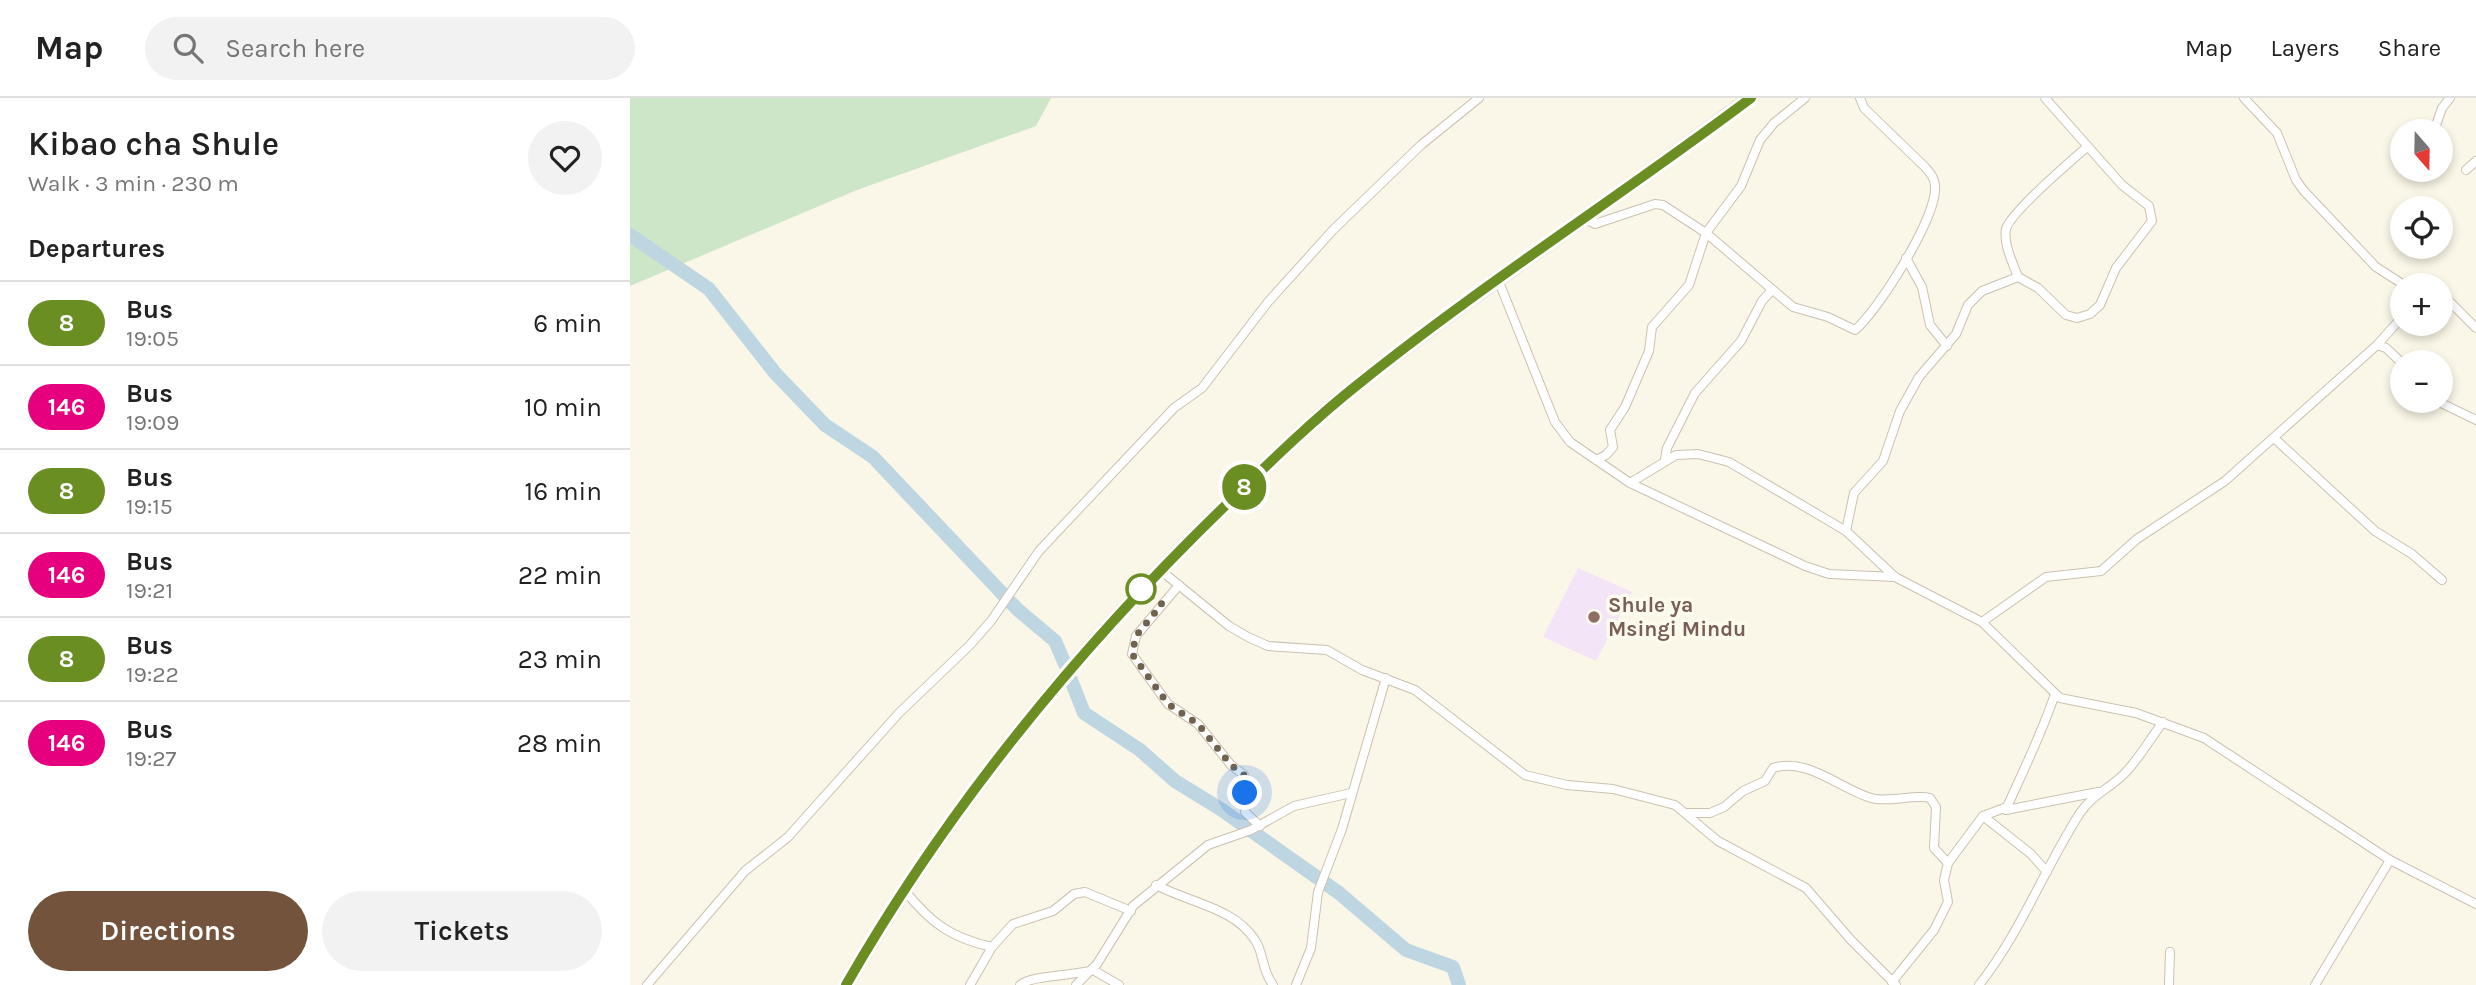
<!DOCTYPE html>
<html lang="en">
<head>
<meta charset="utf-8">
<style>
  body { margin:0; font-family:Karla,sans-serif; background:#f2f2f2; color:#222; height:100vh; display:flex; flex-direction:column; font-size:26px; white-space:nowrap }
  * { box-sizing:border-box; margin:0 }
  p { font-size:23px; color:#767676 }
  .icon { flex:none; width:38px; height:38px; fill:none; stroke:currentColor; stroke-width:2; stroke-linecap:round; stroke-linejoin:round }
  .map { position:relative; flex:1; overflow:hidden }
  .drawer { display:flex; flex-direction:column; background:#fff; width:630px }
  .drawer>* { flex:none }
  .badge { padding:0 14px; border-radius:23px; font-size:24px; line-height:46px }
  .needle { width:46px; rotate:160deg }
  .controls { position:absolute; left:1760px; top:21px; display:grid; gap:14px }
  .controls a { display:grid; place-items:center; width:63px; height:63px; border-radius:50%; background:#fff; box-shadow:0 4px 10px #0003; font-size:35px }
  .you { position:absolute; width:35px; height:35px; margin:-18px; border:5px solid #fff; border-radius:50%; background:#1a73e8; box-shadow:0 0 0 10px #1a73e833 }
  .map>.badge { position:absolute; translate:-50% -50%; box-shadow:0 0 0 4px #fff }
  h2 { padding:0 28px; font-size:26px; line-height:63px }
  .round { display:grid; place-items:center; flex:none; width:74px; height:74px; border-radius:37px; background:#f2f2f2 }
  .overview { display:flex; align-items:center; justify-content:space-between; height:119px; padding:0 28px }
  h1 { font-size:33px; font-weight:600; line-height:52px }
  .primary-button { display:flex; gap:14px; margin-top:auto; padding:14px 28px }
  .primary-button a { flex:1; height:80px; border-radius:42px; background:#73533c; color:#fff; font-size:28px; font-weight:600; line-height:80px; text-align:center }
  .primary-button a+a { background:#f2f2f2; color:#222 }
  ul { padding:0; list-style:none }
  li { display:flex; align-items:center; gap:21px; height:84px; padding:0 28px; border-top:2px solid #e0e0e0 }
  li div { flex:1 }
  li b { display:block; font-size:26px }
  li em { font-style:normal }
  li .badge { min-width:77px; font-weight:700; text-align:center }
  header { display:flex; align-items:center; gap:42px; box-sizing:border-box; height:98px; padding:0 35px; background:#fff; border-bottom:2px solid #e0e0e0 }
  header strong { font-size:33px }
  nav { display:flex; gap:38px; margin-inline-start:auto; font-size:24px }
  .search { width:490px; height:63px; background:#f2f2f2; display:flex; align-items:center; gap:18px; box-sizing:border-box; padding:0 24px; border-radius:38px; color:#767676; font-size:26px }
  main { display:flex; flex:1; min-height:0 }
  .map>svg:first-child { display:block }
  .education { fill:#f3e5f7 }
  .green { fill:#cee6c8 }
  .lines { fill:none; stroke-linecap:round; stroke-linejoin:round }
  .river { stroke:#bed6e2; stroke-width:14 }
  .street-casing { stroke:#cbc1af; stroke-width:10 }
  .highway-casing { stroke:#dad6d1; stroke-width:16 }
  .street { stroke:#fff; stroke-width:8 }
  .highway { stroke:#edc6a6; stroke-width:14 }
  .line-casing { stroke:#fff; stroke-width:16 }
  .line { stroke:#6b8e23; stroke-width:10 }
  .walk { stroke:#71624f; stroke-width:7; stroke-dasharray:0 12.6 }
  .stop-dot { fill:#fff; stroke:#6b8e23; stroke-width:3.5 }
  .education-dot { fill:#8d6e63; stroke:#fdfaee; stroke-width:2.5 }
  .labels { text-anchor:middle; stroke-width:7; stroke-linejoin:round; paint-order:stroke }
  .education-label { font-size:21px; font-weight:bold; fill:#785e54; stroke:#fdfaee; text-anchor:start }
</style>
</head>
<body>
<header>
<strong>Map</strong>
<div class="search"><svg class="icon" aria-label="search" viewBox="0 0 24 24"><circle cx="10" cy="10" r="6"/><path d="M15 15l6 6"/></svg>Search here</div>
<nav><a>Map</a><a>Layers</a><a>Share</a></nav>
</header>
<main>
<section class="drawer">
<div class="overview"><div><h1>Kibao cha Shule</h1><p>Walk · 3 min · 230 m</p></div><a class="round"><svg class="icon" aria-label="heart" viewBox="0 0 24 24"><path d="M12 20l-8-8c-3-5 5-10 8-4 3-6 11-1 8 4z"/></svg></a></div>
<h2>Departures</h2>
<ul>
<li><span class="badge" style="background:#6b8e23;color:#fff">8</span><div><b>Bus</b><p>19:05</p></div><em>6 min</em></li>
<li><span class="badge" style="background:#e6007e;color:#fff">146</span><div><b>Bus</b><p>19:09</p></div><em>10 min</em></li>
<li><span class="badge" style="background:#6b8e23;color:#fff">8</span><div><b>Bus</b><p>19:15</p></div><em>16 min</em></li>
<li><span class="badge" style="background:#e6007e;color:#fff">146</span><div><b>Bus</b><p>19:21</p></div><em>22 min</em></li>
<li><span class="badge" style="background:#6b8e23;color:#fff">8</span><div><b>Bus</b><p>19:22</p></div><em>23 min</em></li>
<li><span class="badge" style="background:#e6007e;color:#fff">146</span><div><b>Bus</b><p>19:27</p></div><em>28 min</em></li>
</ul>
<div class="primary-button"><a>Directions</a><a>Tickets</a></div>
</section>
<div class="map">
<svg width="1846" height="887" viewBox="0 0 1846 887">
  <rect width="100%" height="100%" fill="#faf7e8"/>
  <path class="education" d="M948,470L1002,494L966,563L913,539Z"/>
  <path class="green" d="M0,0H421L406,28L227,92L0,188Z"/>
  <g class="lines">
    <g class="river">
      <path d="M0,137L79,191L145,275L195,327L243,359L387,511L425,543L435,566"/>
      <path d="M441,582L454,615L510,652L545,683L592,712L709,795L776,852L823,869L829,887"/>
    </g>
    <defs>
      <g id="street">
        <path d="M1614,0L1647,35L1666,82L1674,93L1746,169L1774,187"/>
        <path d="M1804,33L1812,10L1820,0"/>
        <path d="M1836,72L1846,63"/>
        <path d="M953,120L965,126L1025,106L1033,107L1076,135L1163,209L1198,219L1225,232C1248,213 1308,118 1305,88C1305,80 1300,75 1295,69L1234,10L1230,0"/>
        <path d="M1276,160L1292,189L1300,227L1317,248"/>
        <path d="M867,179L925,324L940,344L1000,385L1175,468L1199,476L1265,479"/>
        <path d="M1388,179C1383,165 1373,146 1376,131C1380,115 1442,62 1457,49"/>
        <path d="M1772,186L1798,187"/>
        <path d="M1811,195L1846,230"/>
        <path d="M1747,247L1756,250L1773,266"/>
        <path d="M1807,303L1846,322"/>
        <path d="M1644,340L1745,433L1782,456L1812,482"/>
        <path d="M1035,361L1037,350L1065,295L1111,243L1132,203L1141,193"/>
        <path d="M966,362L976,357L983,349L980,332L995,309L1019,253L1022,229L1059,187L1076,135L1111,88L1130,42L1144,25L1175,0"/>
        <path d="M1000,385L1046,357L1068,356L1099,364L1216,433L1265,479L1352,524L1430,600L1506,615L1574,640L1760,762L1846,806"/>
        <path d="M1216,433L1224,395L1253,363L1270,313L1289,279L1326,236L1338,207L1352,193L1388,179L1408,190L1436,217L1447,220L1460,216L1470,207L1486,170L1522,123L1519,108L1492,87L1415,0"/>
        <path d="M529,471L599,528L618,539L638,548L697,552L732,572L785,592L895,677L937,687L983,691L1045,707L1088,743L1176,790L1221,842L1266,887"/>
        <path d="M549,487L506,538L502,556L538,606L568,626L601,667L614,677L617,686L615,714L630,728"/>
        <path d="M1352,524L1416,479L1471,473L1507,441L1595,383L1747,247L1773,218"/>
        <path d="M1376,712L1468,694"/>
        <path d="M1057,715H1080L1094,709L1113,693L1135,683L1143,670C1178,659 1210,691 1241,700C1258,705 1285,696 1300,700L1306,709L1304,750L1318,765"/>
        <path d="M1353,718L1401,756L1417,774"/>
        <path d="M526,787C558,804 605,810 625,842C634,855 631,871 643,887"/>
        <path d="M275,793C301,825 321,840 362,849"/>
        <path d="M1262,884L1304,832L1318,804L1314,782L1318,765L1353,718L1377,709C1394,671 1412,635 1425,596"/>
        <path d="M17,887L115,773L158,739L269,615L339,548L361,523L409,453L544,310L572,290L638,204L703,132L791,47L849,0"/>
        <path d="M340,887L362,849L383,826L423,813L444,796L455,794L501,813"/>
        <path d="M390,887C402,877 443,878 463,872L489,887"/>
        <path d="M446,887L467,866L503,808L578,747L621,732L664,708L721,695"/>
        <path d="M666,887L681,850L688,794L712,731L756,580"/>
        <path d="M1349,887C1391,834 1413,773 1450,715C1462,697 1479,691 1494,676C1509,661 1520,641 1533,624"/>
        <path d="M1539,887L1540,854"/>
        <path d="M1685,887L1760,762"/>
      </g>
      <path id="highway" d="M216,887C319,709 450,547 598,405C641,363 684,321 731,284C857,184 992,97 1120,0"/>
    </defs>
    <use href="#street" class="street-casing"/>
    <use href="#highway" class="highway-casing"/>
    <use href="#street" class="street"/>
    <use href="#highway" class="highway"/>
  </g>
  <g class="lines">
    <defs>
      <path id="line" d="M216,887C318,709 451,547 598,405C641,363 684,321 731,284C857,183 992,97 1121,0"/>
    </defs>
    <use href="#line" class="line-casing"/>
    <use href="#line" class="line"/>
    <path class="walk" d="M511,491L532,506L506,538L502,556L538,606L568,626L601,667L614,677L615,695"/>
  </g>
  <circle class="stop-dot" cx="511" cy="491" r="14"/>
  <circle class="education-dot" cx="964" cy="519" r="7"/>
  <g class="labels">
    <g class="education-label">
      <text x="978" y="514">Shule ya<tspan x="978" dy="24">Msingi Mindu</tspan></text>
    </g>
  </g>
</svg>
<div class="controls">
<a><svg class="needle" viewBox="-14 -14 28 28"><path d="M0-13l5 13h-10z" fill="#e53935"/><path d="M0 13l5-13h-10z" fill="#767676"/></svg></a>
<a><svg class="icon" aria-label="locate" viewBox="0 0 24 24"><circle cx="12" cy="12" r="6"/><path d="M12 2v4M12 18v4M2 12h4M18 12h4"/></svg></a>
<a>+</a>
<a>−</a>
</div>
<div class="you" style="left:615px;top:695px"></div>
<b class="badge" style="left:614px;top:389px;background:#6b8e23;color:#fff">8</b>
</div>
</main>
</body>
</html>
